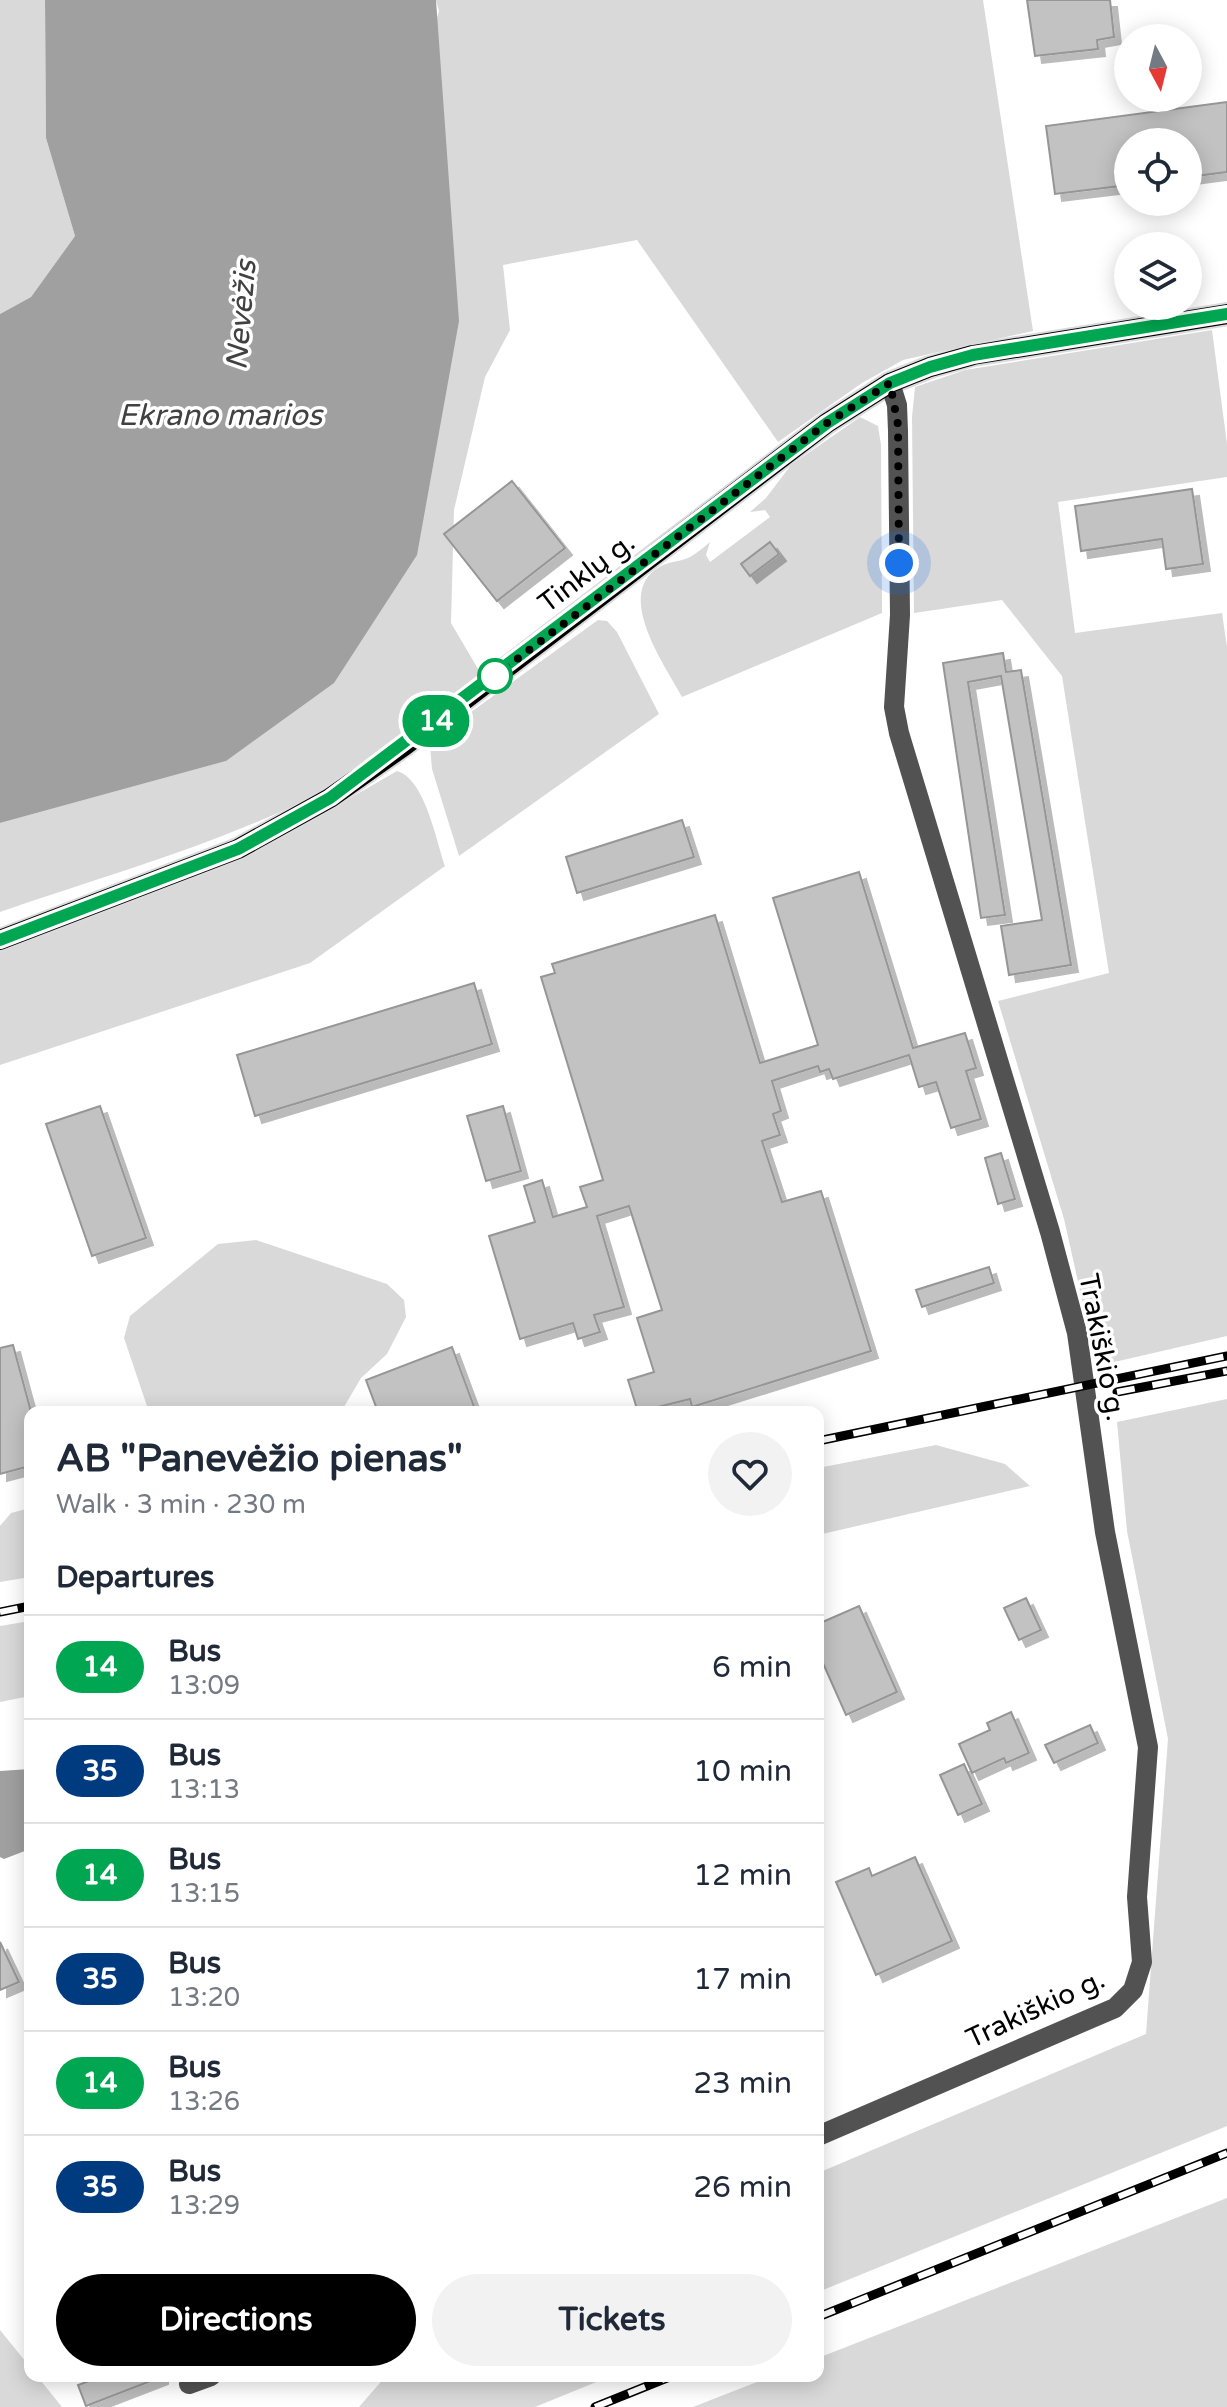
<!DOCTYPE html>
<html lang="en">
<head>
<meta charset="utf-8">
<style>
  body { margin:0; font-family:"Varela Round",sans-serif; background:#f2f2f3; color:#1f2937; height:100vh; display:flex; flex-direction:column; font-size:30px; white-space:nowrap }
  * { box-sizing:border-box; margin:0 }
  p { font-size:26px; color:#747a83 }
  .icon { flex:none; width:44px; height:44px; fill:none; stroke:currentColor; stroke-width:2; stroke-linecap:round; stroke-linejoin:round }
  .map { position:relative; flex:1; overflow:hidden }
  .panel { position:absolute; left:24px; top:1406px; width:800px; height:976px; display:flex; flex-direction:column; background:#fff; border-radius:16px; box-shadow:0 4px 20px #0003 }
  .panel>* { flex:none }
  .badge { padding:0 16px; border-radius:26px; font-size:28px; line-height:52px }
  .needle { width:52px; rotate:173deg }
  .buttons { position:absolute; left:1114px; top:24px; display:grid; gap:16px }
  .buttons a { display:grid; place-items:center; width:88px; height:88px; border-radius:50%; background:#fff; box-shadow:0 4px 20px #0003; font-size:40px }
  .you { position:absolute; width:40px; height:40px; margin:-20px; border:6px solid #fff; border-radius:50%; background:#1a73e8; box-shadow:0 0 0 12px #1a73e833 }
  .map>.badge { position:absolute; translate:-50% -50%; box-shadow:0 0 0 4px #fff }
  h2 { padding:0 32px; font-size:30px; line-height:72px }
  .round { display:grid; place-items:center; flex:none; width:84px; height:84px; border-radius:42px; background:#f2f2f3 }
  .summary { display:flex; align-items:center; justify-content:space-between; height:136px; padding:0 32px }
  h1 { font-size:38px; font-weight:700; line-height:60px }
  .action { display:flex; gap:16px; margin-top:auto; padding:16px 32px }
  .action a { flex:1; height:92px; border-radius:48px; background:#000; color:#fff; font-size:32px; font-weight:700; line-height:92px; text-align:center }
  .action a+a { background:#f2f2f3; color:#1f2937 }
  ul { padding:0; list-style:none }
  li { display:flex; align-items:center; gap:24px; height:104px; padding:0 32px; border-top:2px solid #e0e1e3 }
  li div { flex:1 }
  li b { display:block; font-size:30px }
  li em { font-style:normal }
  li .badge { min-width:88px; font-weight:700; text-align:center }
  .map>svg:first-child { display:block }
  .green { fill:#d9d9d9 }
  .water { fill:#a0a0a0 }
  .building { fill:#c2c2c2; stroke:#969696; stroke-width:2; filter:url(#shadow) }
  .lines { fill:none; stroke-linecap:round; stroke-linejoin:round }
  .major-casing { stroke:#dbdbdb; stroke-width:24 }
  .minor { stroke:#525252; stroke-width:20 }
  .major { stroke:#000; stroke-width:20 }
  .rail-casing { stroke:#000; stroke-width:9 }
  .rail { stroke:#fff; stroke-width:6; stroke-dasharray:18; stroke-linecap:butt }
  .line-casing { stroke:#fff; stroke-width:18 }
  .line { stroke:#00a651; stroke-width:12 }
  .walk { stroke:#000; stroke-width:8; stroke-dasharray:0 14.4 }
  .stop-dot { fill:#fff; stroke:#00a651; stroke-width:4 }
  .labels { text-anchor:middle; stroke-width:7; stroke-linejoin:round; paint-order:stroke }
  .street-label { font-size:28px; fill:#000; stroke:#fff }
  .water-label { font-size:30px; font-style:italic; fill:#414141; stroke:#fff }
</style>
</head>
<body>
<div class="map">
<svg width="1227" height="2407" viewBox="0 0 1227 2407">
  <defs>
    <filter id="shadow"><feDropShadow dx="7" dy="7" stdDeviation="0" flood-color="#0004"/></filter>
  </defs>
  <rect width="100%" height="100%" fill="#fff"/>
  <g class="green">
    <path d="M0,0H45L46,138L75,236L31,297L0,314Z"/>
    <path d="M436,0H983L1033,331L903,360L862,383L778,442L637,240L503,265L510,330L485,377L454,510L451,623L481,674C424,718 368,769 303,801C207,848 101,877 0,912V823L226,761L439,11Z"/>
    <path d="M1212,330L1227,444V477L1058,502L1075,633L1222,613L1227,647V1336L1097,1366L1064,1219L998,1001L1109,973L1062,676L1002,600L914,613L912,417L915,387L965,370Z"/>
    <path d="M860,417L878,426L881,445L882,613L682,697C665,665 612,592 661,566C670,561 681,562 690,557C697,553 704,547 710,542L706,555L710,562L770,517L765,510L750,512L766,498L791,465Z"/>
    <path d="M598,620L607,621L617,632L659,714L459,856L432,769L430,746L438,736Z"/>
    <path d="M397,771C425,779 436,840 445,866L310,963L0,1065V948L267,846Z"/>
    <path d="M256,1240L387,1284L404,1300L406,1317L387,1354L361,1378L341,1412H149L124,1338L130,1316L218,1244Z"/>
    <path d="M1227,1399V2126L818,2292V2173L1146,2034L1168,1739L1127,1531L1117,1422Z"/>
    <path d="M936,1445L1005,1464L1030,1486L818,1535V1468Z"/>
    <path d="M30,1508V1577L0,1582V1526L11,1513Z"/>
    <path d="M30,1621V1696L0,1702V1626Z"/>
    <path d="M1227,2198V2407H693L772,2376H818V2358Z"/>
    <path d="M0,2330L30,2367V2376H37L62,2407H0Z"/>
    <path d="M386,2376H611L535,2407H359Z"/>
  </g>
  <g class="water">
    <path d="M45,0H436L459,321L417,555L334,683L226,761L0,823V314L31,297L75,236L46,138Z"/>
    <path d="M30,1769V1849L4,1859L0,1857V1771Z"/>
  </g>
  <g class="building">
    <path d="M1027,0H1110L1114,37L1097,40L1098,49L1035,56Z"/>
    <path d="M1227,102V172L1188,177V142H1128V185L1055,194L1046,126Z"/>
    <path d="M512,481L565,548L497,601L444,534Z"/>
    <path d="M1192,489L1203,564L1166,569L1162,539L1081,551L1075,506Z"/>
    <path d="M770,542L779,554L750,576L741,564Z"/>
    <path d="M1003,653L1006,672L1021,670L1071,965L1009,975L1001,926L1042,920L1001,676L968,682L1005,915L981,918L943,663Z"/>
    <path d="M682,820L694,857L577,893L566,857Z"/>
    <path d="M859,872L913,1048L965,1033L976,1068L966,1071L981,1119L951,1128L936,1082L919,1087L909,1055L833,1079L829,1069L820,1072L818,1066L772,1081L781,1111L773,1114L780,1135L762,1141L782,1202L821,1191L871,1351L692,1407L690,1399L638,1412L628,1380L654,1372L637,1318L662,1310L629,1206L597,1216L624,1307L594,1315L600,1332L578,1339L573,1323L520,1339L489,1236L535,1222L524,1186L542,1180L553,1217L587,1207L580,1187L603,1180L541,977L555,973L552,964L715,915L760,1063L818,1045L773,898Z"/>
    <path d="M474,983L492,1044L255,1116L237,1055Z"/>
    <path d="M100,1106L146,1238L92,1256L46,1124Z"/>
    <path d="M503,1106L521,1171L486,1181L467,1116Z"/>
    <path d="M1001,1153L1015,1199L998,1204L985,1158Z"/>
    <path d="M989,1267L994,1283L922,1307L916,1290Z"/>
    <path d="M13,1345L30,1408V1466L0,1474V1348Z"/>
    <path d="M452,1347L476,1412H378L366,1380Z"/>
    <path d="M1026,1598L1041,1630L1019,1640L1004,1608Z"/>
    <path d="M859,1606L897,1692L846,1715L818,1652V1624Z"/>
    <path d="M1011,1712L1029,1753L1006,1763L1004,1758L972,1773L959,1744L990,1730L987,1723Z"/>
    <path d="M1090,1725L1098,1743L1054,1763L1045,1745Z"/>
    <path d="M964,1764L982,1804L958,1815L940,1775Z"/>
    <path d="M915,1857L952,1941L876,1975L836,1882L869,1868L872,1876Z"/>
    <path d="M0,1942L19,1982L0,1990Z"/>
    <path d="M102,2376H161V2377L86,2406L78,2385Z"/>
  </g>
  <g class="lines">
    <defs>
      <path id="major" d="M0,940L238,849L330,798L404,746L827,423L890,383L930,367L973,355L1227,314"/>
    </defs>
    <use href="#major" class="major-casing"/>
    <g class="minor">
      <path d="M818,2136L1115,2008L1133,1990L1142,1962L1137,1897L1148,1747L1105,1532L1077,1333L1050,1232L899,733L894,707L900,615L898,431L897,405L890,383"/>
      <path d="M189,2384L211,2376"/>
    </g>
    <use href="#major" class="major"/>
    <defs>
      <g id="rail">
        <path d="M1117,1392L1227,1371"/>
        <path d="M818,1441L1227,1356"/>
        <path d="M0,1612L30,1606"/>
        <path d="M818,2317L1227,2153"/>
        <path d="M595,2407L672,2376"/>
      </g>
    </defs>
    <use href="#rail" class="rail-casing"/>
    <use href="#rail" class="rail"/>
  </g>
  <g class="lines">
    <defs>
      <path id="line" d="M0,940L238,849L330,798L827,423L890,383L930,367L973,355L1227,314"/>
    </defs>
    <use href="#line" class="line-casing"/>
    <use href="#line" class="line"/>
    <path class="walk" d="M495,676L827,423L890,383L898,425L899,563"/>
  </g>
  <circle class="stop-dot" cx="495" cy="676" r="16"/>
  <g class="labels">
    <g class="street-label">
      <text transform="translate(586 572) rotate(-37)" y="10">Tinklų g.</text>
      <text transform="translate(1103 1347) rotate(79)" y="10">Trakiškio g.</text>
      <text transform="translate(1035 2008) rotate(-25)" y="10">Trakiškio g.</text>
    </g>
    <g class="water-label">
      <text transform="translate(241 315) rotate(-85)" y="10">Nevėžis</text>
      <text x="220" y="425">Ekrano marios</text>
    </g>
  </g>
</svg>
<div class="buttons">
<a><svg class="needle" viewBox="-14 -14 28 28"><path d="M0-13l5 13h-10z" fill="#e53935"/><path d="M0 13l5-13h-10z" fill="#747a83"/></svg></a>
<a><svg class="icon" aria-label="locate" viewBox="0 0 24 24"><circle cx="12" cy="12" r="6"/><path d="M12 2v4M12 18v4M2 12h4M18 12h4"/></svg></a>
<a><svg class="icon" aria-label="layers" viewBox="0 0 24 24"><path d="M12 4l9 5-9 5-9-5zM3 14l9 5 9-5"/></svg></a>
</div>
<div class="you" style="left:899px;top:563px"></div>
<b class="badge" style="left:436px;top:721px;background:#00a651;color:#fff">14</b>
<section class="panel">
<div class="summary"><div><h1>AB &quot;Panevėžio pienas&quot;</h1><p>Walk · 3 min · 230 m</p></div><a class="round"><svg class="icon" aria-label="heart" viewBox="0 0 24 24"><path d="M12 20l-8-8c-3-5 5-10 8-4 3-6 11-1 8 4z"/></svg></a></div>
<h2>Departures</h2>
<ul>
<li><span class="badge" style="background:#00a651;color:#fff">14</span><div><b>Bus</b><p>13:09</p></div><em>6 min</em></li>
<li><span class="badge" style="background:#003b80;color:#fff">35</span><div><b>Bus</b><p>13:13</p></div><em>10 min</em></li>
<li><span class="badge" style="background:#00a651;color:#fff">14</span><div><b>Bus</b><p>13:15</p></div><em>12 min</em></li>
<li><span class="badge" style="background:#003b80;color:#fff">35</span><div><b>Bus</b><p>13:20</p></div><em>17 min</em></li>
<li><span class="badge" style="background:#00a651;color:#fff">14</span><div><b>Bus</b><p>13:26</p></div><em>23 min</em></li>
<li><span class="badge" style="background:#003b80;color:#fff">35</span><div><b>Bus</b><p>13:29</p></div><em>26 min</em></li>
</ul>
<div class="action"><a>Directions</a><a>Tickets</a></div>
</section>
</div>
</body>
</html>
